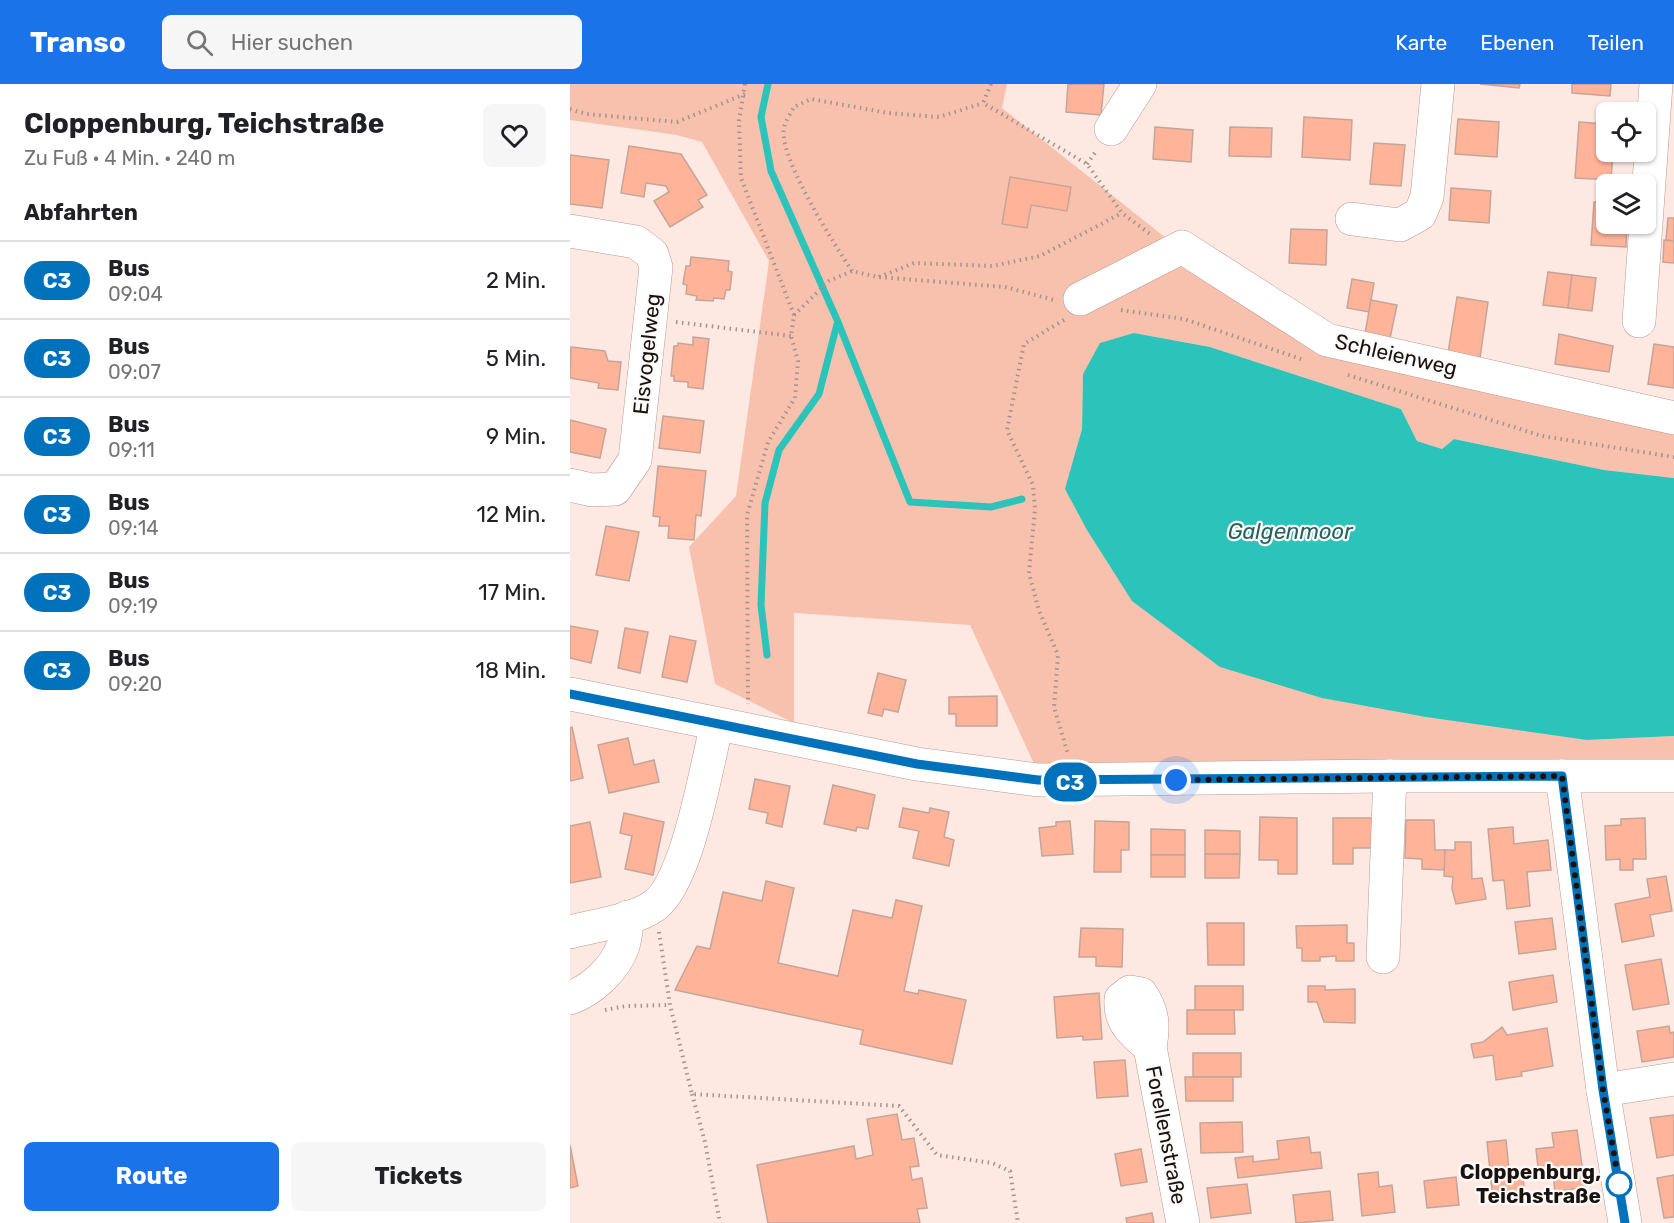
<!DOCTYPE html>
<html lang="de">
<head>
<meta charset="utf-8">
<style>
  body { margin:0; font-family:Rubik,sans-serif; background:#f6f6f6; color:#202124; height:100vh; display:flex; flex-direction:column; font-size:22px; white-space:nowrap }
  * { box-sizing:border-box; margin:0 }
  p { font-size:20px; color:#757577 }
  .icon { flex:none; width:33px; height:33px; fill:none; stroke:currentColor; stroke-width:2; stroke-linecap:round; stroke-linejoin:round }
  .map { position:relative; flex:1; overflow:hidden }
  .panel { display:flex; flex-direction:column; background:#fff; width:570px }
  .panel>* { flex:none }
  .badge { padding:0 12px; border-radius:20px; font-size:21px; line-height:39px }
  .controls { position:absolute; left:1026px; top:18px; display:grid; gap:12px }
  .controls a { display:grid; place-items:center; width:60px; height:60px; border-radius:9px; background:#fff; box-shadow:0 2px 4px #0004; font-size:30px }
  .you { position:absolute; width:30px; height:30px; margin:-15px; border:4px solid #fff; border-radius:50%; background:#1a73e8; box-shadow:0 0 0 9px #1a73e833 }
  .map>.badge { position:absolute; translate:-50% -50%; box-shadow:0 0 0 3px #fff }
  h2 { padding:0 24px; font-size:22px; line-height:54px }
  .round { display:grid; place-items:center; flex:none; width:63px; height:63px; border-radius:9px; background:#f6f6f6 }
  .headline { display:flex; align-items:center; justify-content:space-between; height:102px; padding:0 24px }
  h1 { font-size:28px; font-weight:700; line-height:45px }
  .cta { display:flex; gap:12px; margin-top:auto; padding:12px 24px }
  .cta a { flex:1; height:69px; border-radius:9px; background:#1a73e8; color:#fff; font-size:24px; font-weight:700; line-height:69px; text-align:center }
  .cta a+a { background:#f6f6f6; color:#202124 }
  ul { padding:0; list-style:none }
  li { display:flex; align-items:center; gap:18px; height:78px; padding:0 24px; border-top:2px solid #e0e0e0 }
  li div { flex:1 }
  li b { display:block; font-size:22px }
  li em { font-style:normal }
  li .badge { min-width:66px; font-weight:700; text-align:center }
  header { display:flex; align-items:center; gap:36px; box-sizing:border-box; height:84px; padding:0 30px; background:#1a73e8; color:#fff }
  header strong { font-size:28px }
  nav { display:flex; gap:33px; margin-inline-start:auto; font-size:21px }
  .search { width:420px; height:54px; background:#f6f6f6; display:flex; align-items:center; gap:15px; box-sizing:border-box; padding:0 21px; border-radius:9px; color:#757577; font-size:22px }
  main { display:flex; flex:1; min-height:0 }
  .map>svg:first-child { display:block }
  .green { fill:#f7c1ae }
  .water { fill:#2cc3ba }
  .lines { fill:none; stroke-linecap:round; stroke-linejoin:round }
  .stream { stroke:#2cc3ba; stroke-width:7 }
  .building { fill:#ffb399; stroke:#c4a59a; stroke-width:1.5 }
  .minor-casing { stroke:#b99a90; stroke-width:34 }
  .path { stroke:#a3938d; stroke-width:4; stroke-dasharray:1.5 4.5; stroke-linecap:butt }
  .minor { stroke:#fff; stroke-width:33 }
  .line-casing { stroke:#fff; stroke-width:14 }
  .line { stroke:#0072bc; stroke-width:9 }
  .walk { stroke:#1b110d; stroke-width:6; stroke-dasharray:0 10.8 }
  .stop-dot { fill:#fff; stroke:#0072bc; stroke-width:3 }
  .labels { text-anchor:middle; stroke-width:4.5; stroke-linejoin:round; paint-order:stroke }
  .street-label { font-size:21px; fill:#1b110d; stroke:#fbfbfb }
  .stop-label { font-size:21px; font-weight:bold; fill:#1b110d; stroke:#fbfbfb; text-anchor:end }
  .water-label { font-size:22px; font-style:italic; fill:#27605c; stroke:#fbfbfb }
</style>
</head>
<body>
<header>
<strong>Transo</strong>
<div class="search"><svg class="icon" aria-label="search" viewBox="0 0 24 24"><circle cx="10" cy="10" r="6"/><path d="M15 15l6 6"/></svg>Hier suchen</div>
<nav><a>Karte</a><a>Ebenen</a><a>Teilen</a></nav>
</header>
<main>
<section class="panel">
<div class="headline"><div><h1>Cloppenburg, Teichstraße</h1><p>Zu Fuß · 4 Min. · 240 m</p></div><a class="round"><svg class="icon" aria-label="heart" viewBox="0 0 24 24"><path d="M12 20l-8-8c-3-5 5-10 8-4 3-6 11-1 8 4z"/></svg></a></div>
<h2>Abfahrten</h2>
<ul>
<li><span class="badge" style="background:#0072bc;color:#fff">C3</span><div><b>Bus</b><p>09:04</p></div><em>2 Min.</em></li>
<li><span class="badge" style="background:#0072bc;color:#fff">C3</span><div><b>Bus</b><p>09:07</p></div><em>5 Min.</em></li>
<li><span class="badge" style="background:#0072bc;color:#fff">C3</span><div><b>Bus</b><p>09:11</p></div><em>9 Min.</em></li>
<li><span class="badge" style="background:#0072bc;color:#fff">C3</span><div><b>Bus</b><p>09:14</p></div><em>12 Min.</em></li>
<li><span class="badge" style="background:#0072bc;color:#fff">C3</span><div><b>Bus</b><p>09:19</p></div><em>17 Min.</em></li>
<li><span class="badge" style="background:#0072bc;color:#fff">C3</span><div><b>Bus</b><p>09:20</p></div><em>18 Min.</em></li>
</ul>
<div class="cta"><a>Route</a><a>Tickets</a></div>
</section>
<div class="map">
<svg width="1104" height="1139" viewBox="0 0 1104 1139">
  <rect width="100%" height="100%" fill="#fde9e2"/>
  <path class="green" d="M0,0H437L432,24L606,162L754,258L1104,338V394L1034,386L884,355L872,365L847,357L831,325L640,263L564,249L513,290L512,345L496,405L1017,656L1104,652V686L466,684L400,541L224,529V639L145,600L119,463L166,412L199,177L132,58L107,51L0,36Z"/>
  <path class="water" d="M564,249L640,263L831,325L847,357L872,365L884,355L1034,386L1104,394V652L1017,656L856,633L752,614L650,583L562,517L517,446L495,405L512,345L513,290L530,259Z"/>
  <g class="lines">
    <g class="stream">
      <path d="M198,0L191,33L201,87L268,238L340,418L421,423L452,415"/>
      <path d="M197,571L191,521L195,419L209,366L249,310L267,240"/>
    </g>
  </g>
  <g class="building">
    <path d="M498,0H534L531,31L496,28Z"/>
    <path d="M910,0H950L949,4Z"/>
    <path d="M1002,0H1041L1040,12L1002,9Z"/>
    <path d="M734,33L782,36L780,76L732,73Z"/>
    <path d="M888,35L929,38L927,73L885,70Z"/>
    <path d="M1009,38L1036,40V68H1043L1041,96L1005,94Z"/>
    <path d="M585,43L623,46L621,78L583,75Z"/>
    <path d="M660,43L702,44L701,73L659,72Z"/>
    <path d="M804,59L835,61L831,102L800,100Z"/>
    <path d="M59,62L111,70L137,111L128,116L133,123L100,143L84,117L99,108L96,102L76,99L74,113L51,109Z"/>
    <path d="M0,71L39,76L32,124L0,120Z"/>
    <path d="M440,93L501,103L497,127L461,121L457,144L432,140Z"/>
    <path d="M881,104L921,107L919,139L879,136Z"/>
    <path d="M1024,118L1036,119V140H1057L1056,163L1021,161Z"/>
    <path d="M1098,134H1104V157L1096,156Z"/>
    <path d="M721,145L757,146L756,181L719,179Z"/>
    <path d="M1094,156L1104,157V179L1093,178Z"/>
    <path d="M121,173L159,177L158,187L162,188L160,206H156L154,215L144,214L143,217L126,216L127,212L116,210L117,201L113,200L116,182H120Z"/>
    <path d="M978,188L1002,191L998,224L973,221Z"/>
    <path d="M1002,191L1026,194L1022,227L998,224Z"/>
    <path d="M782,195L804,199L799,228L777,224Z"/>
    <path d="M887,213L918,218L910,274L878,269Z"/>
    <path d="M801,216L827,221L819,259L794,255Z"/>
    <path d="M989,250L1043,262L1039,288L985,280Z"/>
    <path d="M123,253L139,255L133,305L118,303V298L104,297V292H101L104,262H108V259L123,261Z"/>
    <path d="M1084,260L1104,263V304L1078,300Z"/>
    <path d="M1,263L35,267L38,277L51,278L48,306L28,304L29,299L0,294Z"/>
    <path d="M93,332L134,337L130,369L89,364Z"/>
    <path d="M0,336L36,345L30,374L0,368Z"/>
    <path d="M88,382L136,387L131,432L126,431L124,456L98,454L99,442H89L90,433L83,432Z"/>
    <path d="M36,442L69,448L59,497L26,491Z"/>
    <path d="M0,542L28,547L21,579L0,574Z"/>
    <path d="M55,544L78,548L70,589L48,584Z"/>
    <path d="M100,552L126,557L117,598L92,593Z"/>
    <path d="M308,589L336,596L328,628L314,625L312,632L298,629Z"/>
    <path d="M427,612V642H386V630H379V613Z"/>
    <path d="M2,643L13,694L0,697V644Z"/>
    <path d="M58,654L64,681L84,676L89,698L39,709L28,661Z"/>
    <path d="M185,695L220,702L212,743L196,739L198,729L179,725Z"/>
    <path d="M263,701L305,711L298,745L287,743L286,747L254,740Z"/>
    <path d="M333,724L359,729L360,724L379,728L374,753L384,756L379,782L343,774L349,747L329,743Z"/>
    <path d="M54,729L94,738L83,791L55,785L62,752L50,749Z"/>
    <path d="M690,733L727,734V790H708V776H689Z"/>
    <path d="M763,734H803V764H783V780H763Z"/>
    <path d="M1075,734L1076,775H1063V786H1050V775L1036,776L1035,742L1051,741V735Z"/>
    <path d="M836,736H864L865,766H875V786L852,785V775L835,774Z"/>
    <path d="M500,737L503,770L472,772L469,744L486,742V738Z"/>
    <path d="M525,737L559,738V766H551V788H524Z"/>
    <path d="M20,738L31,793L0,799V742Z"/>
    <path d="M943,743L944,760L978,756L981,786L957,788L960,822L937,825L934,796L923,797L918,745Z"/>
    <path d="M581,745L615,746V771H581Z"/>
    <path d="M635,746L670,747V770H635Z"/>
    <path d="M885,758H901L902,795L912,794L916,815L886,820L882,805L883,793L874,792L875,766H885Z"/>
    <path d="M635,770H670L669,794H635Z"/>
    <rect x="581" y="771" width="34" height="22"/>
    <path d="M1096,792L1102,827L1080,831L1084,852L1052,858L1045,820L1080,813L1077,795Z"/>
    <path d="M196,797L224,804L208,879L268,892L283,826L322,834L326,816L352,822L334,907L348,910L349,906L396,916L382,980L290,960L293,946L105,906L127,862L140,865L153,808L192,817Z"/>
    <path d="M982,834L986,865L949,870L945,838Z"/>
    <path d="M637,839H674V881H638Z"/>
    <path d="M777,841V859H784V877H766V872L750,873V877H732V864H727L726,842Z"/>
    <path d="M511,844L553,845L552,883L526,882V873H509Z"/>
    <path d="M1091,875L1099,920L1063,926L1055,881Z"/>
    <path d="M983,891L987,918L943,926L939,898Z"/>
    <rect x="625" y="902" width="48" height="24"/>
    <path d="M738,902H755V906L785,905V939L754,938L747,918H738Z"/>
    <path d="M529,909L532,955L513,956V952L487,954L484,913Z"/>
    <path d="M617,926H664L665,950H617Z"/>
    <path d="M1099,942L1100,949L1104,948V973L1072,978L1067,947Z"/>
    <path d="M932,943L937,951L977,944L983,982L951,988L952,992L926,996L923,971L904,974L901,960L913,958Z"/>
    <rect x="623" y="969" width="48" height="24"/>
    <path d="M555,976L558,1012L527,1014L524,978Z"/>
    <path d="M615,993H663V1017H616Z"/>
    <path d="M327,1030L332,1056L344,1054L349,1082L340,1083L342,1096L352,1094L357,1124L347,1125L350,1139H198L187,1081L284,1062L286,1075L303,1071L297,1035Z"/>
    <path d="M1104,1031V1071L1087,1074L1080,1034Z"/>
    <path d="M672,1038L673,1068L631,1069L630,1039Z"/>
    <path d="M1007,1046L1015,1103L985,1108L982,1081L968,1083L966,1065L984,1063L982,1049Z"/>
    <path d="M739,1053L741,1069L750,1068L752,1084L668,1094L665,1074L683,1072V1078L709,1075L707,1057Z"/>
    <path d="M936,1056L939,1086L952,1085L955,1112L923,1116L917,1058Z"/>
    <path d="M0,1061L8,1102L0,1104Z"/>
    <path d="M571,1065L577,1098L551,1102L545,1070Z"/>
    <path d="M808,1088L809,1103L822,1101L825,1128L792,1132L788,1090Z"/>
    <path d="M1104,1091V1133L1094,1134L1087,1094Z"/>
    <path d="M886,1093L889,1121L857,1124L854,1097Z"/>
    <path d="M677,1100L681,1129L641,1134L637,1104Z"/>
    <path d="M760,1107L763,1136L726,1139L723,1111Z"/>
    <path d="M582,1129L584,1139H557L556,1134Z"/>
  </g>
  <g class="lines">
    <defs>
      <g id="minor">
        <path d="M541,45L570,0"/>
        <path d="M782,135L830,141L850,130L857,113L868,0"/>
        <path d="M0,147L66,158L82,170L86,183L65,376L45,405L22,406L0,401"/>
        <path d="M510,215L612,163L757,256L1104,334"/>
        <path d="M1069,237L1086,0"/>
        <path d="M0,610L347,680L468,696L820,692H1104"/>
        <path d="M992,692L1033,1006L1055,1139"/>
        <path d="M0,848C24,842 64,836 84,822C118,798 136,683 147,640"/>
        <path d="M813,873L820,692"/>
        <path d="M0,914C22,906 45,885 53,862C56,853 56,842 58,833"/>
        <path d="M580,963C564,950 549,938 551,915L560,908L571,910C583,927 584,942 580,963L613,1139"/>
        <path d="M1033,1006L1104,995"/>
      </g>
    </defs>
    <use href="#minor" class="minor-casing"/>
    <g class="path">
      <path d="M175,0L169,37L171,94L224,231L221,252L228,277L225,314L198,358L177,431L178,620"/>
      <path d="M421,0L413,19L517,80L552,129L580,150"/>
      <path d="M0,25L16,30L107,38L175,10"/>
      <path d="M517,80L527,66"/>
      <path d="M282,187C265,161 208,73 214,44C215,37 221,29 224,23L241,15L318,29L369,33L413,19"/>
      <path d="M309,193L344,179L423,182L470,172L552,129"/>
      <path d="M551,226L614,235L734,276"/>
      <path d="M224,231L259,197L282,187L308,193L435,203L484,216"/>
      <path d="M494,236L454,260L437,346L463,401L465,425L459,489L469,527L488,571L484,623L498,670"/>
      <path d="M106,238L221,252"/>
      <path d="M778,291L972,352L1104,373"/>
      <path d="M89,848L100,921L122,1010L329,1022L367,1071L422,1079L440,1087L448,1139"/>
      <path d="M35,926L56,922L100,921"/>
      <path d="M122,1010L135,1058L150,1139"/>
    </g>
    <use href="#minor" class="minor"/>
  </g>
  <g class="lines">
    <defs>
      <path id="line" d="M0,610L347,680L468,696L992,692L1033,1006L1055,1139"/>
    </defs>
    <use href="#line" class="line-casing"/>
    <use href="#line" class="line"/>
    <path class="walk" d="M606,696L992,692L1033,1006L1049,1100"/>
  </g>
  <circle class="stop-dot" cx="1049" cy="1100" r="12"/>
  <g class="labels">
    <g class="street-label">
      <text transform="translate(77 270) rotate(-84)" y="7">Eisvogelweg</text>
      <text transform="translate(826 271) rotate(13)" y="7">Schleienweg</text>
      <text transform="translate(596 1051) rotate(79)" y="7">Forellenstraße</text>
    </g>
    <g class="stop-label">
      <text x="1031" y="1095">Cloppenburg,<tspan x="1031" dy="24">Teichstraße</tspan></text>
    </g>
    <g class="water-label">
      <text x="720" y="455">Galgenmoor</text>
    </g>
  </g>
</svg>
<div class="controls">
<a><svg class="icon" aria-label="locate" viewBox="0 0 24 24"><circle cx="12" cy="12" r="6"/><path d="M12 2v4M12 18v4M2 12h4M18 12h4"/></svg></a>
<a><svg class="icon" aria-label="layers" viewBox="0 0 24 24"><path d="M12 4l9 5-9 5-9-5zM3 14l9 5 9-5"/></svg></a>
</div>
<div class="you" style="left:606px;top:696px"></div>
<b class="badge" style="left:500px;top:698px;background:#0072bc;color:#fff">C3</b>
</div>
</main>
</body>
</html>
